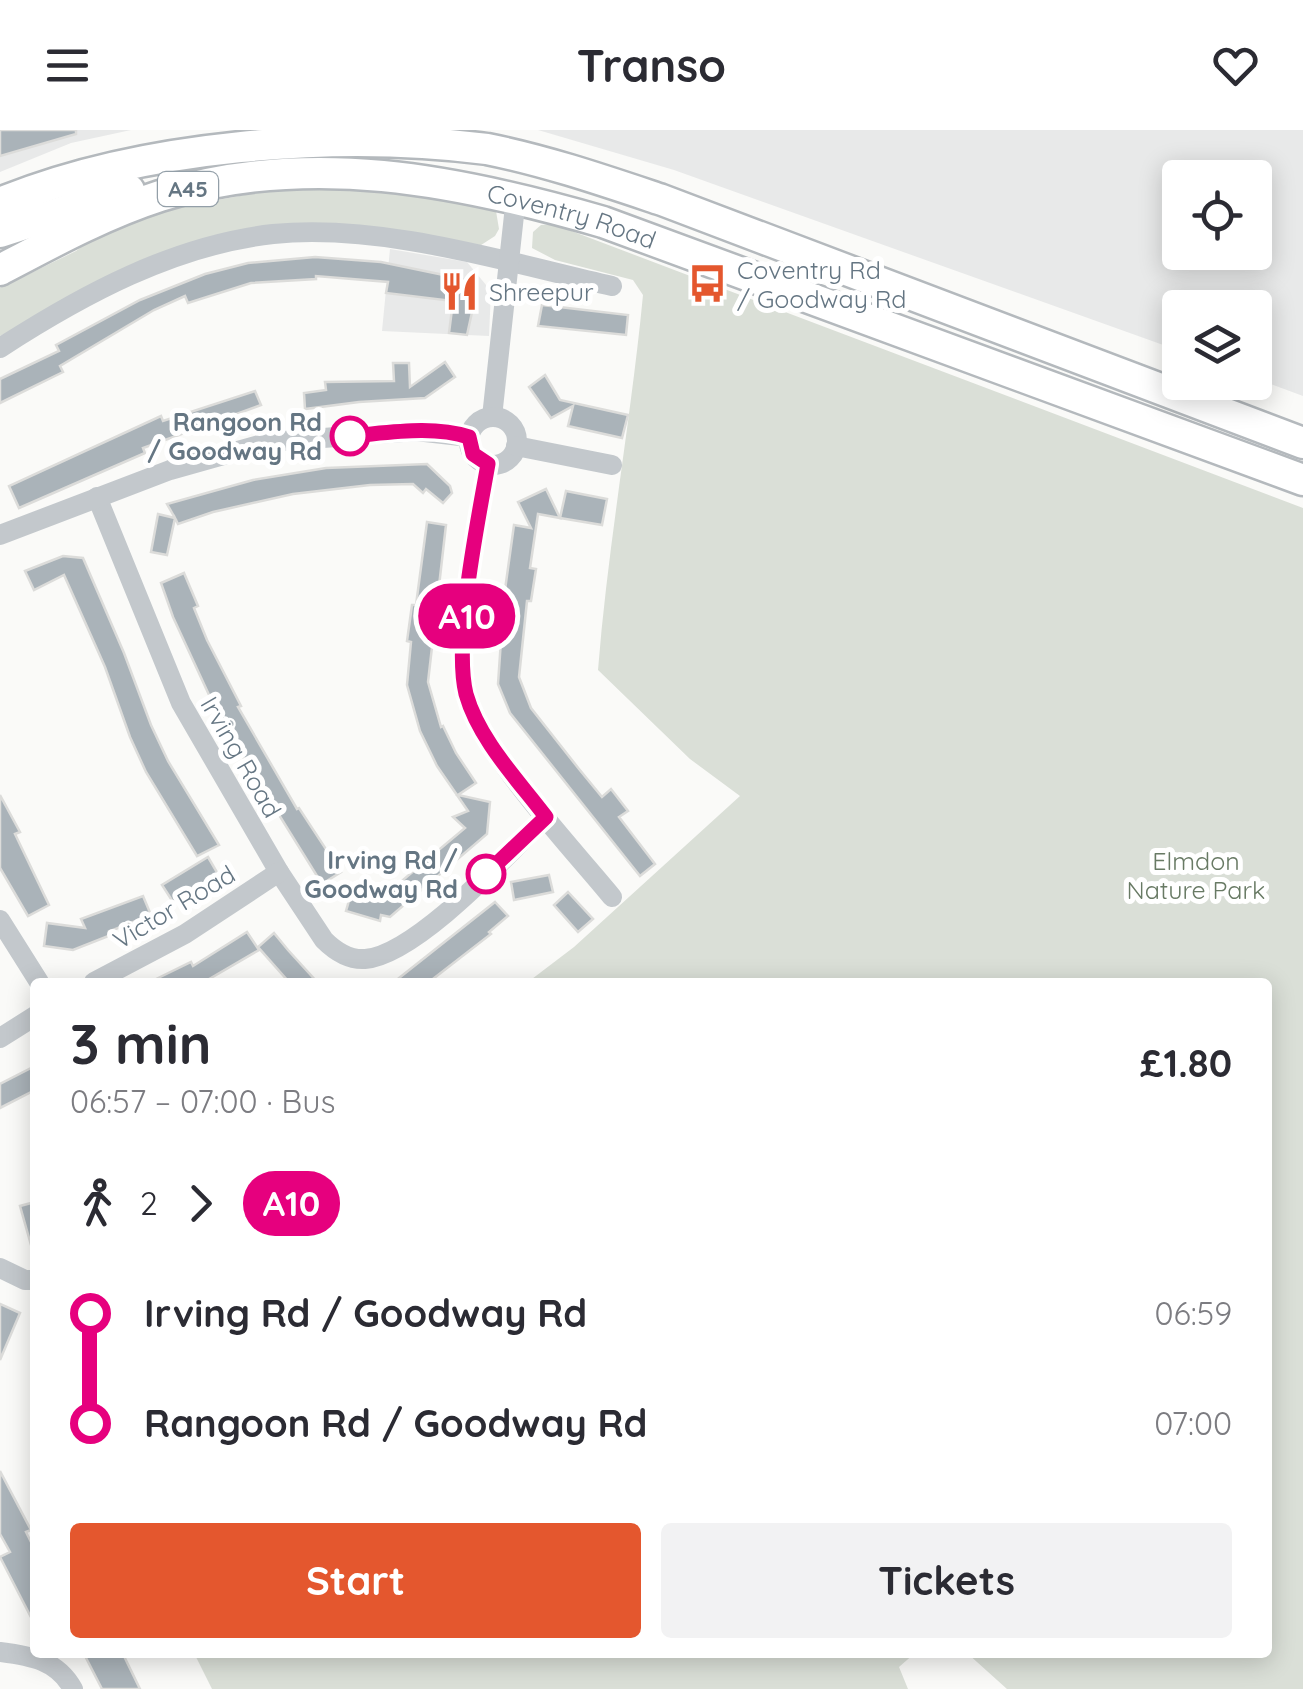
<!DOCTYPE html>
<html lang="en">
<head>
<meta charset="utf-8">
<style>
  body { margin:0; font-family:Quicksand,sans-serif; background:#f2f2f3; color:#2b2b33; height:100vh; display:flex; flex-direction:column; font-size:38px; white-space:nowrap }
  * { box-sizing:border-box; margin:0 }
  p { font-size:32px; color:#7c7c81 }
  .icon { flex:none; width:55px; height:55px; fill:none; stroke:currentColor; stroke-width:2; stroke-linecap:round; stroke-linejoin:round }
  .map { position:relative; flex:1; overflow:hidden }
  .drawer { position:absolute; left:30px; top:848px; width:1242px; height:680px; display:flex; flex-direction:column; background:#fff; border-radius:10px; box-shadow:0 5px 25px #0003 }
  .drawer>* { flex:none }
  .badge { padding:0 20px; border-radius:32px; font-size:35px; line-height:65px }
  .fabs { position:absolute; left:1162px; top:30px; display:grid; gap:20px }
  .fabs a { display:grid; place-items:center; width:110px; height:110px; border-radius:10px; background:#fff; box-shadow:0 5px 25px #0003; font-size:50px }
  .map>.badge { position:absolute; translate:-50% -50%; box-shadow:0 0 0 5px #fff }
  .legs { display:flex; align-items:center; gap:15px; height:110px; padding:0 40px; font-size:32px }
  .legs p { margin-inline-start:auto }
  .overview { display:flex; align-items:center; justify-content:space-between; height:170px; padding:0 40px }
  h1 { font-size:55px; font-weight:700; line-height:75px }
  .cta { display:flex; gap:20px; margin-top:auto; padding:20px 40px }
  .cta a { flex:1; height:115px; border-radius:10px; background:#e4572e; color:#fff; font-size:40px; font-weight:700; line-height:115px; text-align:center }
  .cta a+a { background:#f2f2f3; color:#2b2b33 }
  ul { padding:0 40px; list-style:none }
  li { display:flex; align-items:center; gap:35px; height:110px; font-size:38px }
  li i { display:grid; place-items:center; width:15px; height:100%; margin:0 12px; background:currentColor }
  li i::after { content:''; width:25px; height:25px; margin:-12px; border:8px solid; border-radius:50%; background:#fff }
  li p { margin-inline-start:auto }
  li:first-child i { background:linear-gradient(#0000 50%,currentColor 0) }
  li:last-child i { background:linear-gradient(currentColor 50%,#0000 0) }
  header { display:flex; justify-content:space-between; align-items:center; height:130px; padding:0 40px; background:#fff; font-size:45px; font-weight:700 }
  .map>svg:first-child { display:block }
  .built { fill:#e8e9e9; fill-rule:evenodd }
  .green { fill:#dadfd7 }
  .building { fill:#aab3b9; stroke:#dcdcda; stroke-width:2.5 }
  .lines { fill:none; stroke-linecap:round; stroke-linejoin:round }
  .highway-casing { stroke:#b4b9bd; stroke-width:35 }
  .minor { stroke:#c3c8cc; stroke-width:20 }
  .highway { stroke:#fff; stroke-width:30 }
  .line-1-casing { stroke:#fff; stroke-width:22 }
  .line-1 { stroke:#e6007e; stroke-width:15 }
  .stop-1-dot { fill:#fff; stroke:#e6007e; stroke-width:5 }
  .labels { text-anchor:middle; stroke-width:10; stroke-linejoin:round; paint-order:stroke }
  .shield { fill:#fff; stroke:#939fa8; stroke-width:2.5 }
  .shield-label { font-size:22px; font-weight:bold; fill:#657683 }
  .street-label { font-size:25px; fill:#657683; stroke:#fff }
  .poi-label { font-size:25px; fill:#657683; stroke:#fff; text-anchor:start }
  .stop-label { font-size:25px; font-weight:bold; fill:#657683; stroke:#fff; text-anchor:end }
  .park-label { font-size:25px; fill:#687a64; stroke:#fff }
</style>
</head>
<body>
<header><svg class="icon" aria-label="menu" viewBox="0 0 24 24"><path d="M4 6h16M4 12h16M4 18h16"/></svg>Transo<svg class="icon" aria-label="heart" viewBox="0 0 24 24"><path d="M12 20l-8-8c-3-5 5-10 8-4 3-6 11-1 8 4z"/></svg></header>
<div class="map">
<svg width="1303" height="1559" viewBox="0 0 1303 1559">
  <rect width="100%" height="100%" fill="#fafaf8"/>
  <g class="built">
    <path d="M0,0H131L71,13L0,42Z"/>
    <path d="M538,0H1303V266L1255,248V178H1180V221L674,40ZM1180,48H1255V122H1180Z"/>
    <path d="M390,119L467,132L491,161L489,206L382,201Z"/>
  </g>
  <g class="green">
    <path d="M327,57C382,61 444,58 496,81L499,99L495,106L478,117L215,105L0,206V158L76,121L99,103L179,77L261,62Z"/>
    <path d="M553,94L1303,378V1559H1007L967,1523L1268,1522V852H528L574,817L740,666L690,629L598,540C608,414 631,290 643,165L633,150L555,130L532,118L533,102L541,95Z"/>
    <path d="M194,1523H915L899,1537L908,1559H212Z"/>
  </g>
  <g class="building">
    <path d="M0,0H76V4L0,26Z"/>
    <path d="M315,127L381,132L463,149L476,164L467,205L449,203L453,171L386,163L388,152L316,146V149L251,153L188,173L185,166L154,180L60,236L63,242L0,273V249L59,221L56,215L140,170L205,144L248,133Z"/>
    <path d="M542,175L628,185L626,205L538,196Z"/>
    <path d="M445,232L455,247L425,268L359,272L305,279L304,263L326,260L325,252L394,251L393,233H409L410,257Z"/>
    <path d="M545,245L560,270L628,285L622,308L568,296L573,276L551,288L529,257Z"/>
    <path d="M255,261L261,275L143,318L145,323L19,378L9,356L161,286L163,291Z"/>
    <path d="M427,334L450,356L452,363L443,373L426,359L423,363L413,354L370,355L293,364L213,382L178,394L175,388L167,425L151,422L158,384L175,388L167,374L253,350L326,338Z"/>
    <path d="M546,359L560,388L538,384L530,438L536,439L531,471H527L519,547L531,578L579,639L602,667L611,659L628,681L619,687L655,734L640,746L510,583L498,554L504,467L514,395L531,398L518,372Z"/>
    <path d="M566,361L607,369L602,395L560,388Z"/>
    <path d="M427,392L446,395L428,552L441,597L443,596L456,623L476,653L458,665L490,672L487,704L390,787L381,785L380,791L346,781L351,764L378,771L465,698L453,687L468,681L437,636L420,601L407,555L411,512L407,511L412,475H416Z"/>
    <path d="M63,426L83,428L124,523L151,595L168,631L219,715L197,726L146,642L130,607L105,537L64,445L34,460L25,441Z"/>
    <path d="M184,443L198,476L194,478L207,510L241,576L238,577L297,679L299,678L341,742L322,754L222,593L173,487L161,453Z"/>
    <path d="M0,665L20,702L15,704L49,775L28,786L0,738Z"/>
    <path d="M208,727L218,744L173,772L162,755Z"/>
    <path d="M549,745L553,762L514,770L511,752Z"/>
    <path d="M568,762L593,789L578,802L554,775Z"/>
    <path d="M143,766L151,785L108,802L116,803L73,820L44,816L47,793L85,798L81,789Z"/>
    <path d="M495,772L508,786L489,802L491,804L429,852H394Z"/>
    <path d="M247,802L259,820L204,852H150L191,832L193,836Z"/>
    <path d="M274,803L288,820L317,852H289L258,817Z"/>
    <path d="M35,936V960L0,978V954Z"/>
    <path d="M35,1072V1114L31,1115L20,1076Z"/>
    <path d="M0,1174L20,1183L0,1230Z"/>
    <path d="M0,1341L31,1400L26,1402L35,1420V1495L0,1427L10,1422L0,1404Z"/>
    <path d="M83,1522H122L140,1559H102Z"/>
  </g>
  <g class="lines">
    <defs>
      <g id="highway">
        <path d="M0,73C141,15 336,0 487,19C547,31 605,51 662,70L1303,313"/>
        <path d="M0,102L129,60"/>
        <path id="s1" d="M0,140C51,113 104,84 160,66C308,20 458,50 603,92L1303,350"/>
      </g>
    </defs>
    <use href="#highway" class="highway-casing"/>
    <g class="minor">
      <path d="M0,218C82,165 174,115 273,104C382,93 506,132 612,156"/>
      <path d="M492,287L516,67"/>
      <circle cx="493" cy="311" r="24"/>
      <path d="M516,316L612,335"/>
      <path d="M488,334C478,395 454,504 466,562C478,619 573,719 612,767"/>
      <path d="M97,367L181,573L279,742L324,810C335,821 349,830 365,829C416,825 508,724 546,687"/>
      <path d="M0,405L170,340L270,312L416,301L469,307"/>
      <path d="M0,790L39,852"/>
      <path d="M94,852L185,804L279,742"/>
      <path d="M0,908L35,886"/>
      <path d="M0,1138L25,1150H35"/>
      <path d="M0,1522C31,1526 57,1530 73,1559"/>
    </g>
    <use href="#highway" class="highway"/>
  </g>
  <g class="lines">
    <defs>
      <path id="line-1" d="M350,306C388,303 432,295 469,307L473,324L488,334C478,391 453,511 466,564C479,610 518,650 546,687L486,744"/>
    </defs>
    <use href="#line-1" class="line-1-casing"/>
    <use href="#line-1" class="line-1"/>
  </g>
  <defs>
    <symbol id="bus-bare" viewBox="-9 -9 18 18"><path d="M-5-6H5V4H4V6H2V4H-2V6H-4V4H-5ZM-3.5-4V0h7V-4ZM-3.5 1.2v1.5H-2V1.2ZM2 1.2v1.5H3.5V1.2Z" fill="#e4572e" stroke="#fff" stroke-width="2.5" paint-order="stroke"/></symbol>
    <symbol id="restaurant-bare" viewBox="-9 -9 18 18"><path d="M-5-6h1v4h1v-4h1v4h1v-4h1v5L-1.5 .5V6h-2V.5L-5-1ZM5-6V6H3V1.5H1.5Q1.5-4 5-6Z" fill="#e4572e" stroke="#fff" stroke-width="2.5" paint-order="stroke"/></symbol>
  </defs>
  <g fill-rule="evenodd">
    <use href="#bus-bare" x="680" y="126" width="55" height="55"/>
    <use href="#restaurant-bare" x="432" y="134" width="55" height="55"/>
  </g>
  <g class="stop-1-dot">
    <circle cx="350" cy="306" r="18"/>
    <circle cx="486" cy="744" r="18"/>
  </g>
  <g class="labels">
    <rect class="shield" x="158" y="42" width="60" height="34" rx="8"/>
    <g class="shield-label">
      <text x="188" y="67">A45</text>
    </g>
    <g class="street-label">
      <text dy="9" stroke="none"><textPath href="#s1" startOffset="595">Coventry Road</textPath></text>
      <text transform="translate(241 627) rotate(60)" y="9">Irving Road</text>
      <text transform="translate(174 777) rotate(-31)" y="9">Victor Road</text>
    </g>
    <g class="poi-label">
      <text x="737" y="149">Coventry Rd<tspan x="737" dy="29">/ Goodway Rd</tspan></text>
      <text x="489" y="171">Shreepur</text>
    </g>
    <g class="stop-label">
      <text x="322" y="301">Rangoon Rd<tspan x="322" dy="29">/ Goodway Rd</tspan></text>
      <text x="458" y="739">Irving Rd /<tspan x="458" dy="29">Goodway Rd</tspan></text>
    </g>
    <g class="park-label">
      <text x="1196" y="740">Elmdon<tspan x="1196" dy="29">Nature Park</tspan></text>
    </g>
  </g>
</svg>
<div class="fabs">
<a><svg class="icon" aria-label="locate" viewBox="0 0 24 24"><circle cx="12" cy="12" r="6"/><path d="M12 2v4M12 18v4M2 12h4M18 12h4"/></svg></a>
<a><svg class="icon" aria-label="layers" viewBox="0 0 24 24"><path d="M12 4l9 5-9 5-9-5zM3 14l9 5 9-5"/></svg></a>
</div>
<b class="badge" style="left:467px;top:486px;background:#e6007e;color:#fff">A10</b>
<section class="drawer">
<div class="overview"><div><h1>3 min</h1><p>06:57 – 07:00 · Bus</p></div><b>£1.80</b></div>
<div class="legs"><svg class="icon" aria-label="walk" viewBox="0 0 24 24"><circle cx="13" cy="4" r="2"/><path d="M13 8l-2 6 4 7M11 14l-3 7M7 12l3-4h3l4 4"/></svg>2<svg class="icon" aria-label="forward" viewBox="0 0 24 24"><path d="M9 5l7 7-7 7"/></svg><b class="badge" style="background:#e6007e;color:#fff">A10</b></div>
<ul>
<li><i style="color:#e6007e"></i><b>Irving Rd / Goodway Rd</b><p>06:59</p></li>
<li><i style="color:#e6007e"></i><b>Rangoon Rd / Goodway Rd</b><p>07:00</p></li>
</ul>
<div class="cta"><a>Start</a><a>Tickets</a></div>
</section>
</div>
</body>
</html>
